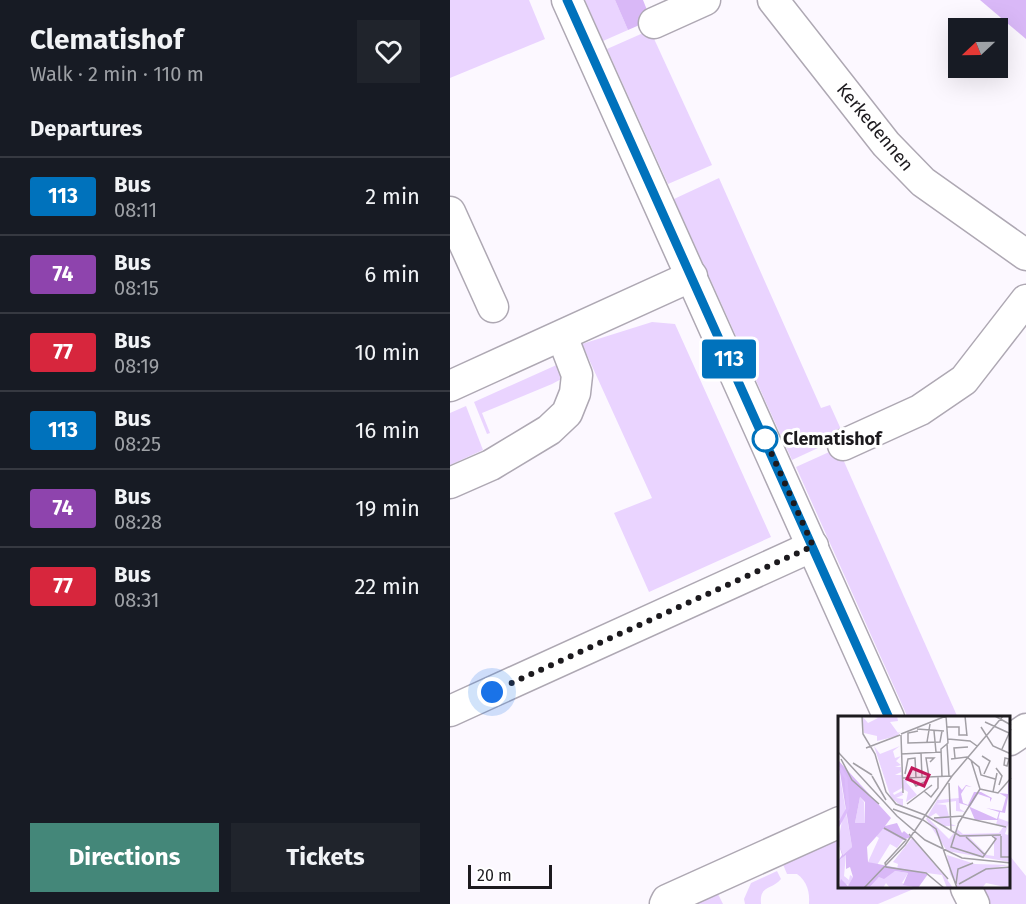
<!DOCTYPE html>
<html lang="en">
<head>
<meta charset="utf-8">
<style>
  body { margin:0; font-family:"Fira Sans",sans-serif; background:#20242c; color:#f1f3f6; height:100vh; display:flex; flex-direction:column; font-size:22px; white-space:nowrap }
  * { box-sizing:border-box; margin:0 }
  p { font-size:20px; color:#9ea1a6 }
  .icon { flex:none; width:33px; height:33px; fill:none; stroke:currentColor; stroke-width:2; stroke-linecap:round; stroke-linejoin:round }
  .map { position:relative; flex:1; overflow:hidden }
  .panel { display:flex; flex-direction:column; background:#171b24; width:450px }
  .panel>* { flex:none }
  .badge { padding:0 12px; border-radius:4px; font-size:21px; line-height:39px }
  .needle { width:39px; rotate:248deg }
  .buttons { position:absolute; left:498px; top:18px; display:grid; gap:12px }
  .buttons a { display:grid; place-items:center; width:60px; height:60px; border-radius:0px; background:#171b24; box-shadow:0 6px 24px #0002; font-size:30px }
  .scale { position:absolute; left:18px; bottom:15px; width:84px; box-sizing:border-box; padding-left:6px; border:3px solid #1c1a1e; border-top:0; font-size:16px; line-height:21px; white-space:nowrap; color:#1c1a1e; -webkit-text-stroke:4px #fff; paint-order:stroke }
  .you { position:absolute; width:30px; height:30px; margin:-15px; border:4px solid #fff; border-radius:50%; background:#1a73e8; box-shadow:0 0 0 9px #1a73e833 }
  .map>.badge { position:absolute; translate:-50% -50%; box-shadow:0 0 0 3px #fff }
  h2 { padding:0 30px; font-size:22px; line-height:54px }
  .round { display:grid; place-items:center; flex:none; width:63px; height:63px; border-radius:0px; background:#20242c }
  .headline { display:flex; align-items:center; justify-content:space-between; height:102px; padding:0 30px }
  h1 { font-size:28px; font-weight:700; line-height:45px }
  .action { display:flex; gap:12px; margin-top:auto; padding:12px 30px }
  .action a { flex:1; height:69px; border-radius:0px; background:#448779; color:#fff; font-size:24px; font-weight:700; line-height:69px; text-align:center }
  .action a+a { background:#20242c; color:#f1f3f6 }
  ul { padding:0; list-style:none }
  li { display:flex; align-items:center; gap:18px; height:78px; padding:0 30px; border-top:2px solid #363941 }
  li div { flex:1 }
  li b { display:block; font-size:22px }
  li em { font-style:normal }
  li .badge { min-width:66px; font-weight:700; text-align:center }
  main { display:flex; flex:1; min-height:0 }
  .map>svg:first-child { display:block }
  .green { fill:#ead4ff }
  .forest { fill:#d9b8f7 }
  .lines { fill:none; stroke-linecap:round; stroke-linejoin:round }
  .minor-casing { stroke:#aea8b3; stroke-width:33 }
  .minor { stroke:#fff; stroke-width:30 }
  .line-casing { stroke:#fff; stroke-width:14 }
  .line { stroke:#0072bc; stroke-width:9 }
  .walk { stroke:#1c1a1e; stroke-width:6; stroke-dasharray:0 10.8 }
  .stop-dot { fill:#fff; stroke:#0072bc; stroke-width:3 }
  .labels { text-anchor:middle; stroke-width:6; stroke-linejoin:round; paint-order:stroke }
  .street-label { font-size:18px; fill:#1c1a1e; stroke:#fff }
  .stop-label { font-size:18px; font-weight:bold; fill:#1c1a1e; stroke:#fff; text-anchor:start }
  .inset-river { fill:none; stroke:#ddbcfb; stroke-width:3 }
  .inset-road { fill:none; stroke:#a29fa5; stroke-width:1.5 }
  .view { fill:#c2185b; fill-opacity:0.15; stroke:#c2185b; stroke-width:3 }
  .inset-edge { fill:none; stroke:#1c1a1e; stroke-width:3 }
</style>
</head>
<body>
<main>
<section class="panel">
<div class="headline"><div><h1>Clematishof</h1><p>Walk · 2 min · 110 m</p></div><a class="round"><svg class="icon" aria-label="heart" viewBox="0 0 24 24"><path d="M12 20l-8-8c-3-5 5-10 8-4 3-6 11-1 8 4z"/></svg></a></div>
<h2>Departures</h2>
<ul>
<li><span class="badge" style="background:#0072bc;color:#fff">113</span><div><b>Bus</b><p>08:11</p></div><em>2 min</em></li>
<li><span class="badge" style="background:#8e44ad;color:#fff">74</span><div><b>Bus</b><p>08:15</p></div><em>6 min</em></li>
<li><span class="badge" style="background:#d7263d;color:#fff">77</span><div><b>Bus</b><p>08:19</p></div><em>10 min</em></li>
<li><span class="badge" style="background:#0072bc;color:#fff">113</span><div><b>Bus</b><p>08:25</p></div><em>16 min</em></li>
<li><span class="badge" style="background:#8e44ad;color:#fff">74</span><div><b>Bus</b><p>08:28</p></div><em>19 min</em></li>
<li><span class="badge" style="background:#d7263d;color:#fff">77</span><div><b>Bus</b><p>08:31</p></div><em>22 min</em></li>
</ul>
<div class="action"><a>Directions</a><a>Tickets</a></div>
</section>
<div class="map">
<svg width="576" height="904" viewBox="0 0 576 904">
  <rect width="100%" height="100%" fill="#fcf8ff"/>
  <g class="green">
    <path d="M0,0H79L95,39L0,78Z"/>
    <path d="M135,0H165L178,30L153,41Z"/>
    <path d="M200,30L262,165L218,184L157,49Z"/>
    <path d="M269,178L371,408L380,405L394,436L342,460L224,199Z"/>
    <path d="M202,322L225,324L321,537L199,592L164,513L202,498L132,344Z"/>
    <path d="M111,363L117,376L102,384L32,413L40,433L37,434L24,402Z"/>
    <path d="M16,406L33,450L0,465V413Z"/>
    <path d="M388,448L508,718H458L346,467Z"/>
    <path d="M390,837V888H466L428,904H359C360,892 357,881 347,874H337L332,862Z"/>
    <path d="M560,856L576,876V904H539L531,888H560Z"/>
    <path d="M327,871L331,879C322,890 309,885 311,904H295L294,899L301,883Z"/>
    <path d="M267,892L273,904H241Z"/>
  </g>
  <g class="forest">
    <path d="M165,0H193L201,20L178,30Z"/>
    <path d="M530,0H576V39Z"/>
  </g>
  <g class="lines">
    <defs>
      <g id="minor">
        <path d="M117,0L439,718"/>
        <path d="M323,0L436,144L473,182L576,255"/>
        <path d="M204,23L255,0"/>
        <path d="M0,212L43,307"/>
        <path d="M0,386L242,276"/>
        <path d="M393,445L470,410L514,380L576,300"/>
        <path d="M0,483L41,465L99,430L117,413L125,393L127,375L112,336"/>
        <path d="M0,711L363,546"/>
        <path d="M560,740L576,729"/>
        <path d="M516,888L524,904"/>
        <path d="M215,904L217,900L390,822"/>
      </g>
    </defs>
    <use href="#minor" class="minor-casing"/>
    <use href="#minor" class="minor"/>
  </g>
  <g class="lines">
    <defs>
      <path id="line" d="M117,0L439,718"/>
    </defs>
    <use href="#line" class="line-casing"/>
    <use href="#line" class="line"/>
    <path class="walk" d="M42,692L363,546L315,439"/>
  </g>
  <circle class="stop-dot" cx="315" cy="439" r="12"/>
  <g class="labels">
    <g class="street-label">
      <text transform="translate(425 127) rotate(50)" y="6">Kerkedennen</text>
    </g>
    <g class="stop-label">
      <text x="333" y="445">Clematishof</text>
    </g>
  </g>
  <g transform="translate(388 716)">
    <rect width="172" height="172" fill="#fcf8ff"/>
    <path d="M24,0L30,7L40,2L32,0H59L60,5L52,6L60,17L45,23L62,16L59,20L39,25V20L26,17ZM36,30L42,38L62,30L55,35L57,42L63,40L58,45L63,49L57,51H63V56L57,59H64V64L72,63L68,66L79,79L68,86L70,76L64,72L55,77L56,79L64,75L65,79L58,82L65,83V91L53,82ZM0,49L14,131L5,139L0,125L4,105L0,101ZM104,76L100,84L121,82L122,93L127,96L118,95V85L98,88L108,89L113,108L118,110H105L95,102L102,101L98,97L90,102L111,123L119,113L125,118L161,117L165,111L158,108L160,102L171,106L167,118L170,119L172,112V146L109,135L88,103ZM156,120V140L149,139L131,121ZM22,81L26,86L27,107H17ZM45,113L65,124L59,132L52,128L39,149L30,146L41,122L38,120ZM74,122L108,162L115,172H109L104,159L59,153L60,148L55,146ZM8,139L6,160L11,164L12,159L15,161L11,169L0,166V145ZM109,139L137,148L172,149L154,152L172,151V172L148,167L144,172H120L112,158ZM57,155L70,157L64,167L76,172H52L48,167L45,172H31L41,161Z" fill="#ead4ff" fill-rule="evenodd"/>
    <path d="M0,44L53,102L47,110L59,107L64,117L66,115L73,121L65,124L45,113L29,131L30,146L90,158L80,172L65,169L70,157L57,155L46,163L41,161L31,172H0L3,163L10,170L15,161L12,151L8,153V139L0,145L4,139L0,125L5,139L14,131ZM22,81L27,86V107H17ZM170,65L172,71L167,97L162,96L160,104H137L131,90L121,87L120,69L124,74L128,69L134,71L128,70L123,78L125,87L130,89L136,76H143L154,82L152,86V82L140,78L132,91L159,103L161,96L148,92L164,95L168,81L161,77L170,78Z" fill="#d9b8f7" fill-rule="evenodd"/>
    <path class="inset-river" d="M0,110L10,92L8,62L2,52"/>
    <path class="inset-road" d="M24,0L25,18L37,38L48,76L58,88L87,99L122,120L163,119M127,0L129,20M157,0L173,9M147,6L171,17M109,11H121V19H129M143,11L155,30L173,38M79,13L106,15M80,15L70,17V27L102,26L104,15M96,15L98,36M63,18L108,0M63,19L65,77M149,19L165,0M110,23L132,25L139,30M89,26L92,8M109,28L111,60M28,32L62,19M164,33L173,13M0,36L59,100L87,124L124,142L173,147M83,37L84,61M63,38L103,36M144,40L152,45L146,58M117,42L116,32L130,31M167,42L171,43L169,50L166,49ZM3,43L14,64L41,88M113,43L129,41L141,51L143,59L157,63M133,44L142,73M15,47L34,59M158,52L164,60L161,69M67,58L70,43L77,42L78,62M34,60L48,84M72,61L78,70L89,65M91,61L88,42H96L92,46M104,61L103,33L110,27L108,0M65,62L114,60M111,67L113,114M142,73L160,77L173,62M86,75L93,81L100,72V61M155,76L159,57M69,88L94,69M55,93L85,104L98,113L119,172M124,101L168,111M96,102L125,100M121,106L113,131L145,141L158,123L154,120M120,108L142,73M46,112L68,124L47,147L48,151L88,157L106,172M71,118L110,163M163,120V141H173M128,121L147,139M118,168L120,153L135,147M121,168L148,153L173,151M26,172L67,129L114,60L148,20"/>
    <path class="view" d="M74,52L91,59L86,70L69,63Z"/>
    <rect width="172" height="172" class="inset-edge"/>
  </g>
</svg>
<div class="buttons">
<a><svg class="needle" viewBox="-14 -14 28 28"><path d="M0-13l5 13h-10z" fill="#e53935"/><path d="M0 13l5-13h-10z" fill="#9ea1a6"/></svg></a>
</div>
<div class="scale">20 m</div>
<div class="you" style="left:42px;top:692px"></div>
<b class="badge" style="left:279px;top:359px;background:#0072bc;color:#fff">113</b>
</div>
</main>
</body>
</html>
